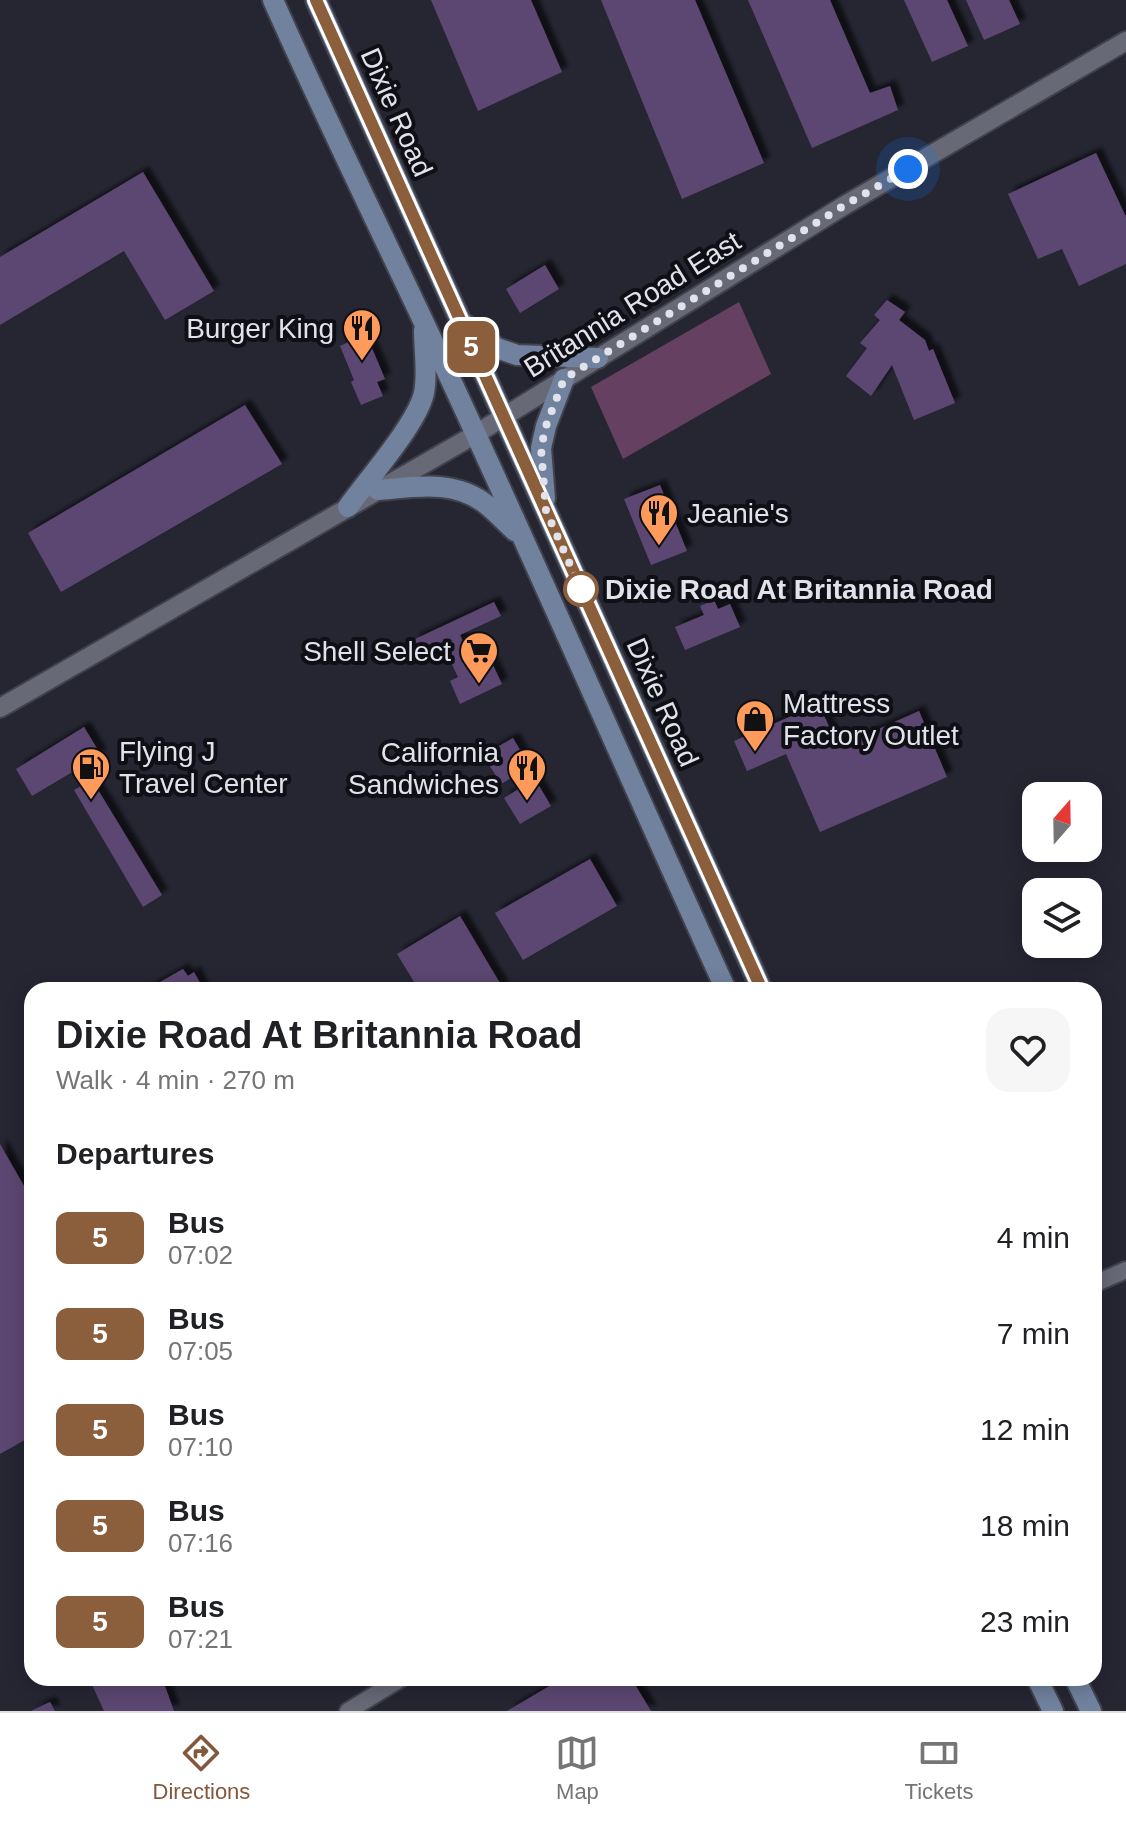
<!DOCTYPE html>
<html lang="en">
<head>
<meta charset="utf-8">
<style>
  body { margin:0; font-family:Helvetica,sans-serif; background:#f6f6f6; color:#202124; height:100vh; display:flex; flex-direction:column; font-size:30px; white-space:nowrap }
  * { box-sizing:border-box; margin:0 }
  p { font-size:26px; color:#757577 }
  .icon { flex:none; width:44px; height:44px; fill:none; stroke:currentColor; stroke-width:2; stroke-linecap:round; stroke-linejoin:round }
  .map { position:relative; flex:1; overflow:hidden }
  .sheet { position:absolute; left:24px; top:982px; width:1078px; height:704px; display:flex; flex-direction:column; background:#fff; border-radius:24px; box-shadow:0 4px 20px #0003 }
  .sheet>* { flex:none }
  .badge { padding:0 16px; border-radius:12px; font-size:28px; line-height:52px }
  .needle { width:52px; rotate:20deg }
  .tools { position:absolute; left:1022px; top:782px; display:grid; gap:16px }
  .tools a { display:grid; place-items:center; width:80px; height:80px; border-radius:16px; background:#fff; box-shadow:0 4px 20px #0003; font-size:40px }
  .you { position:absolute; width:40px; height:40px; margin:-20px; border:6px solid #fff; border-radius:50%; background:#1a73e8; box-shadow:0 0 0 12px #1a73e833 }
  .map>.badge { position:absolute; translate:-50% -50%; box-shadow:0 0 0 4px #fff }
  h2 { padding:0 32px; font-size:30px; line-height:72px }
  .round { display:grid; place-items:center; flex:none; width:84px; height:84px; border-radius:24px; background:#f6f6f6 }
  .overview { display:flex; align-items:center; justify-content:space-between; height:136px; padding:0 32px }
  h1 { font-size:38px; font-weight:700; line-height:60px }
  ul { padding:0; list-style:none }
  li { display:flex; align-items:center; gap:24px; height:96px; padding:0 32px }
  li div { flex:1 }
  li b { display:block; font-size:30px }
  li em { font-style:normal }
  li .badge { min-width:88px; font-weight:700; text-align:center }
  .tab-bar { display:flex; justify-content:space-around; align-items:center; height:112px; border-top:2px solid #e0e0e0; background:#fff; font-size:22px; color:#757577 }
  .tab-bar a { display:grid; justify-items:center; gap:4px }
  .tab-bar .active { color:#84583c }
  .map>svg:first-child { display:block }
  .green { fill:#664060 }
  .building { fill:#5c4772; filter:url(#shadow) }
  .lines { fill:none; stroke-linecap:round; stroke-linejoin:round }
  .minor-casing { stroke:#41424c; stroke-width:20 }
  .tertiary-casing { stroke:#41424c; stroke-width:22 }
  .secondary-casing { stroke:#41424c; stroke-width:24 }
  .minor { stroke:#676977; stroke-width:16 }
  .tertiary { stroke:#676977; stroke-width:18 }
  .secondary { stroke:#70829e; stroke-width:20 }
  .line-casing { stroke:#fff; stroke-width:18 }
  .line { stroke:#8b5e3c; stroke-width:12 }
  .walk { stroke:#e1e2eb; stroke-width:8; stroke-dasharray:0 14.4 }
  .stop-dot { fill:#fff; stroke:#8b5e3c; stroke-width:4 }
  .labels { text-anchor:middle; stroke-width:8; stroke-linejoin:round; paint-order:stroke }
  .street-label { font-size:28px; fill:#e1e2eb; stroke:#0f1015 }
  .poi-label { font-size:28px; fill:#e1e2eb; stroke:#0f1015; text-anchor:end }
  .stop-label { font-size:28px; font-weight:bold; fill:#e1e2eb; stroke:#0f1015; text-anchor:start }
</style>
</head>
<body>
<div class="map">
<svg width="1126" height="1711" viewBox="0 0 1126 1711">
  <defs>
    <filter id="shadow"><feDropShadow dx="6" dy="-6" stdDeviation="2" flood-color="#0009"/></filter>
  </defs>
  <rect width="100%" height="100%" fill="#252632"/>
  <path class="green" d="M739,302L771,374L623,459L591,387Z"/>
  <g class="building">
    <path d="M431,0H531L562,72L478,111Z"/>
    <path d="M601,0H695L764,163L682,199Z"/>
    <path d="M748,0H830L870,93L890,86L898,110L812,148Z"/>
    <path d="M904,0H947L968,46L932,62Z"/>
    <path d="M966,0H1009L1020,24L984,40Z"/>
    <path d="M1096,153L1126,217V264L1079,286L1062,249L1038,259L1008,194Z"/>
    <path d="M143,172L214,291L165,320L124,251L0,325V257Z"/>
    <path d="M545,265L559,289L520,313L506,289Z"/>
    <path d="M887,300L905,312L899,320L925,340L929,351L933,349L955,403L914,420L892,365L871,396L846,376L867,348L860,343L880,320L874,315Z"/>
    <path d="M366,334L385,379L377,382L383,396L361,405L351,382L354,380L340,346Z"/>
    <path d="M245,405L282,464L61,592L28,533Z"/>
    <path d="M660,485L687,551L651,565L624,499Z"/>
    <path d="M714,600L718,609L730,604L740,627L685,650L675,627L704,615L700,606Z"/>
    <path d="M494,602L501,616L460,635L476,668L491,661L502,684L460,704L450,681L458,677L442,644L420,655L413,640Z"/>
    <path d="M819,704L838,747L919,711L947,777L820,832L786,754L747,771L734,741Z"/>
    <path d="M84,727L101,755L32,796L16,769Z"/>
    <path d="M513,738L530,767L501,784L483,755Z"/>
    <path d="M535,779L551,806L520,824L504,798Z"/>
    <path d="M92,780L162,895L143,907L74,790Z"/>
    <path d="M590,859L617,906L523,960L495,913Z"/>
    <path d="M460,916L504,990H419L397,954Z"/>
    <path d="M183,969L188,976L194,972L204,990H146Z"/>
    <path d="M0,1144L32,1200V1436L0,1454Z"/>
    <path d="M89,1678H162L174,1711H104Z"/>
    <path d="M563,1678H631L651,1711H507Z"/>
    <path d="M50,1702L55,1711H31Z"/>
  </g>
  <g class="lines">
    <defs>
      <g id="minor">
        <path d="M1094,1284L1126,1270"/>
        <path d="M348,1711L402,1678"/>
      </g>
      <path id="tertiary" d="M0,708L476,434L845,205L1126,41"/>
      <g id="secondary">
        <path d="M273,0C331,131 395,259 455,389C547,588 635,790 726,990"/>
        <path d="M316,0L762,990"/>
        <path d="M460,321L497,348L517,355L598,358"/>
        <path d="M378,490C415,487 455,479 487,505C497,513 505,522 515,531"/>
        <path d="M545,499L541,448L546,426L564,379"/>
        <path d="M348,507C368,479 417,424 424,393C428,373 424,350 424,330"/>
        <path d="M1037,1678L1053,1711"/>
        <path d="M1075,1678L1091,1711"/>
      </g>
    </defs>
    <use href="#minor" class="minor-casing"/>
    <use href="#tertiary" class="tertiary-casing"/>
    <use href="#secondary" class="secondary-casing"/>
    <use href="#minor" class="minor"/>
    <use href="#tertiary" class="tertiary"/>
    <use href="#secondary" class="secondary"/>
  </g>
  <g class="lines">
    <defs>
      <path id="line" d="M316,0L762,990"/>
    </defs>
    <use href="#line" class="line-casing"/>
    <use href="#line" class="line"/>
    <path class="walk" d="M581,589L546,511L541,448L546,426L564,379L845,205L908,169"/>
  </g>
  <defs>
    <symbol id="restaurant-pin" viewBox="-11 -11 22 30"><path d="M0 17L-7.5 6A9.5 9.5 0 1 1 7.5 6Z" fill="#ff9b5a" stroke="#0f1015"/><path d="M-5-6h1v4h1v-4h1v4h1v-4h1v5L-1.5 .5V6h-2V.5L-5-1ZM5-6V6H3V1.5H1.5Q1.5-4 5-6Z" fill="#111"/></symbol>
    <symbol id="supermarket-pin" viewBox="-11 -11 22 30"><path d="M0 17L-7.5 6A9.5 9.5 0 1 1 7.5 6Z" fill="#ff9b5a" stroke="#0f1015"/><path d="M-6-5.5h2.5l.6 2H6L4.5 2H-2.5L-4.4-4H-6ZM-1.5 3.2a1.3 1.3 0 1 0 .1 0ZM3 3.2a1.3 1.3 0 1 0 .1 0Z" fill="#111"/></symbol>
    <symbol id="shop-pin" viewBox="-11 -11 22 30"><path d="M0 17L-7.5 6A9.5 9.5 0 1 1 7.5 6Z" fill="#ff9b5a" stroke="#0f1015"/><path d="M-5-2.5h2.3a2.7 3.5 0 0 1 5.4 0H5L5.5 6h-11ZM-1.5-2.5h3a1.5 2.3 0 0 0-3 0Z" fill="#111"/></symbol>
    <symbol id="fuel-pin" viewBox="-11 -11 22 30"><path d="M0 17L-7.5 6A9.5 9.5 0 1 1 7.5 6Z" fill="#ff9b5a" stroke="#0f1015"/><path d="M-5.5-6h7V0h2V4h1.3V-2.5L3-4.5l.8-.8L6-3V5H2.5V1h-1V6h-7ZM-4.2-4.7v3.2H.2V-4.7Z" fill="#111"/></symbol>
  </defs>
  <g fill-rule="evenodd">
    <use href="#restaurant-pin" x="340" y="306" width="44" height="60"/>
    <use href="#restaurant-pin" x="637" y="491" width="44" height="60"/>
    <use href="#supermarket-pin" x="457" y="629" width="44" height="60"/>
    <use href="#shop-pin" x="733" y="697" width="44" height="60"/>
    <use href="#fuel-pin" x="69" y="745" width="44" height="60"/>
    <use href="#restaurant-pin" x="505" y="746" width="44" height="60"/>
  </g>
  <circle class="stop-dot" cx="581" cy="589" r="16"/>
  <g class="labels">
    <g class="street-label">
      <text transform="translate(397 112) rotate(66)" y="10">Dixie Road</text>
      <text transform="translate(632 304) rotate(-32)" y="10">Britannia Road East</text>
      <text transform="translate(663 702) rotate(66)" y="10">Dixie Road</text>
    </g>
    <g class="poi-label">
      <text x="334" y="338">Burger King</text>
      <text x="687" y="523" text-anchor="start">Jeanie's</text>
      <text x="451" y="661">Shell Select</text>
      <text x="783" y="713" text-anchor="start">Mattress<tspan x="783" dy="32">Factory Outlet</tspan></text>
      <text x="119" y="761" text-anchor="start">Flying J<tspan x="119" dy="32">Travel Center</tspan></text>
      <text x="499" y="762">California<tspan x="499" dy="32">Sandwiches</tspan></text>
    </g>
    <g class="stop-label">
      <text x="605" y="599">Dixie Road At Britannia Road</text>
    </g>
  </g>
</svg>
<div class="tools">
<a><svg class="needle" viewBox="-14 -14 28 28"><path d="M0-13l5 13h-10z" fill="#e53935"/><path d="M0 13l5-13h-10z" fill="#757577"/></svg></a>
<a><svg class="icon" aria-label="layers" viewBox="0 0 24 24"><path d="M12 4l9 5-9 5-9-5zM3 14l9 5 9-5"/></svg></a>
</div>
<div class="you" style="left:908px;top:169px"></div>
<b class="badge" style="left:471px;top:347px;background:#8b5e3c;color:#fff">5</b>
<section class="sheet">
<div class="overview"><div><h1>Dixie Road At Britannia Road</h1><p>Walk · 4 min · 270 m</p></div><a class="round"><svg class="icon" aria-label="heart" viewBox="0 0 24 24"><path d="M12 20l-8-8c-3-5 5-10 8-4 3-6 11-1 8 4z"/></svg></a></div>
<h2>Departures</h2>
<ul>
<li><span class="badge" style="background:#8b5e3c;color:#fff">5</span><div><b>Bus</b><p>07:02</p></div><em>4 min</em></li>
<li><span class="badge" style="background:#8b5e3c;color:#fff">5</span><div><b>Bus</b><p>07:05</p></div><em>7 min</em></li>
<li><span class="badge" style="background:#8b5e3c;color:#fff">5</span><div><b>Bus</b><p>07:10</p></div><em>12 min</em></li>
<li><span class="badge" style="background:#8b5e3c;color:#fff">5</span><div><b>Bus</b><p>07:16</p></div><em>18 min</em></li>
<li><span class="badge" style="background:#8b5e3c;color:#fff">5</span><div><b>Bus</b><p>07:21</p></div><em>23 min</em></li>
</ul>
</section>
</div>
<nav class="tab-bar">
<a class="active"><svg class="icon" aria-label="directions" viewBox="0 0 24 24"><path d="M12 3l9 9-9 9-9-9zM9 14v-3h6M13 9l2 2-2 2"/></svg>Directions</a>
<a><svg class="icon" aria-label="map" viewBox="0 0 24 24"><path d="M3 6l6-2 6 2 6-2v14l-6 2-6-2-6 2zM9 4v14M15 6v14"/></svg>Map</a>
<a><svg class="icon" aria-label="tickets" viewBox="0 0 24 24"><path d="M3 7h18v10H3zM15 7v10"/></svg>Tickets</a>
</nav>
</body>
</html>
